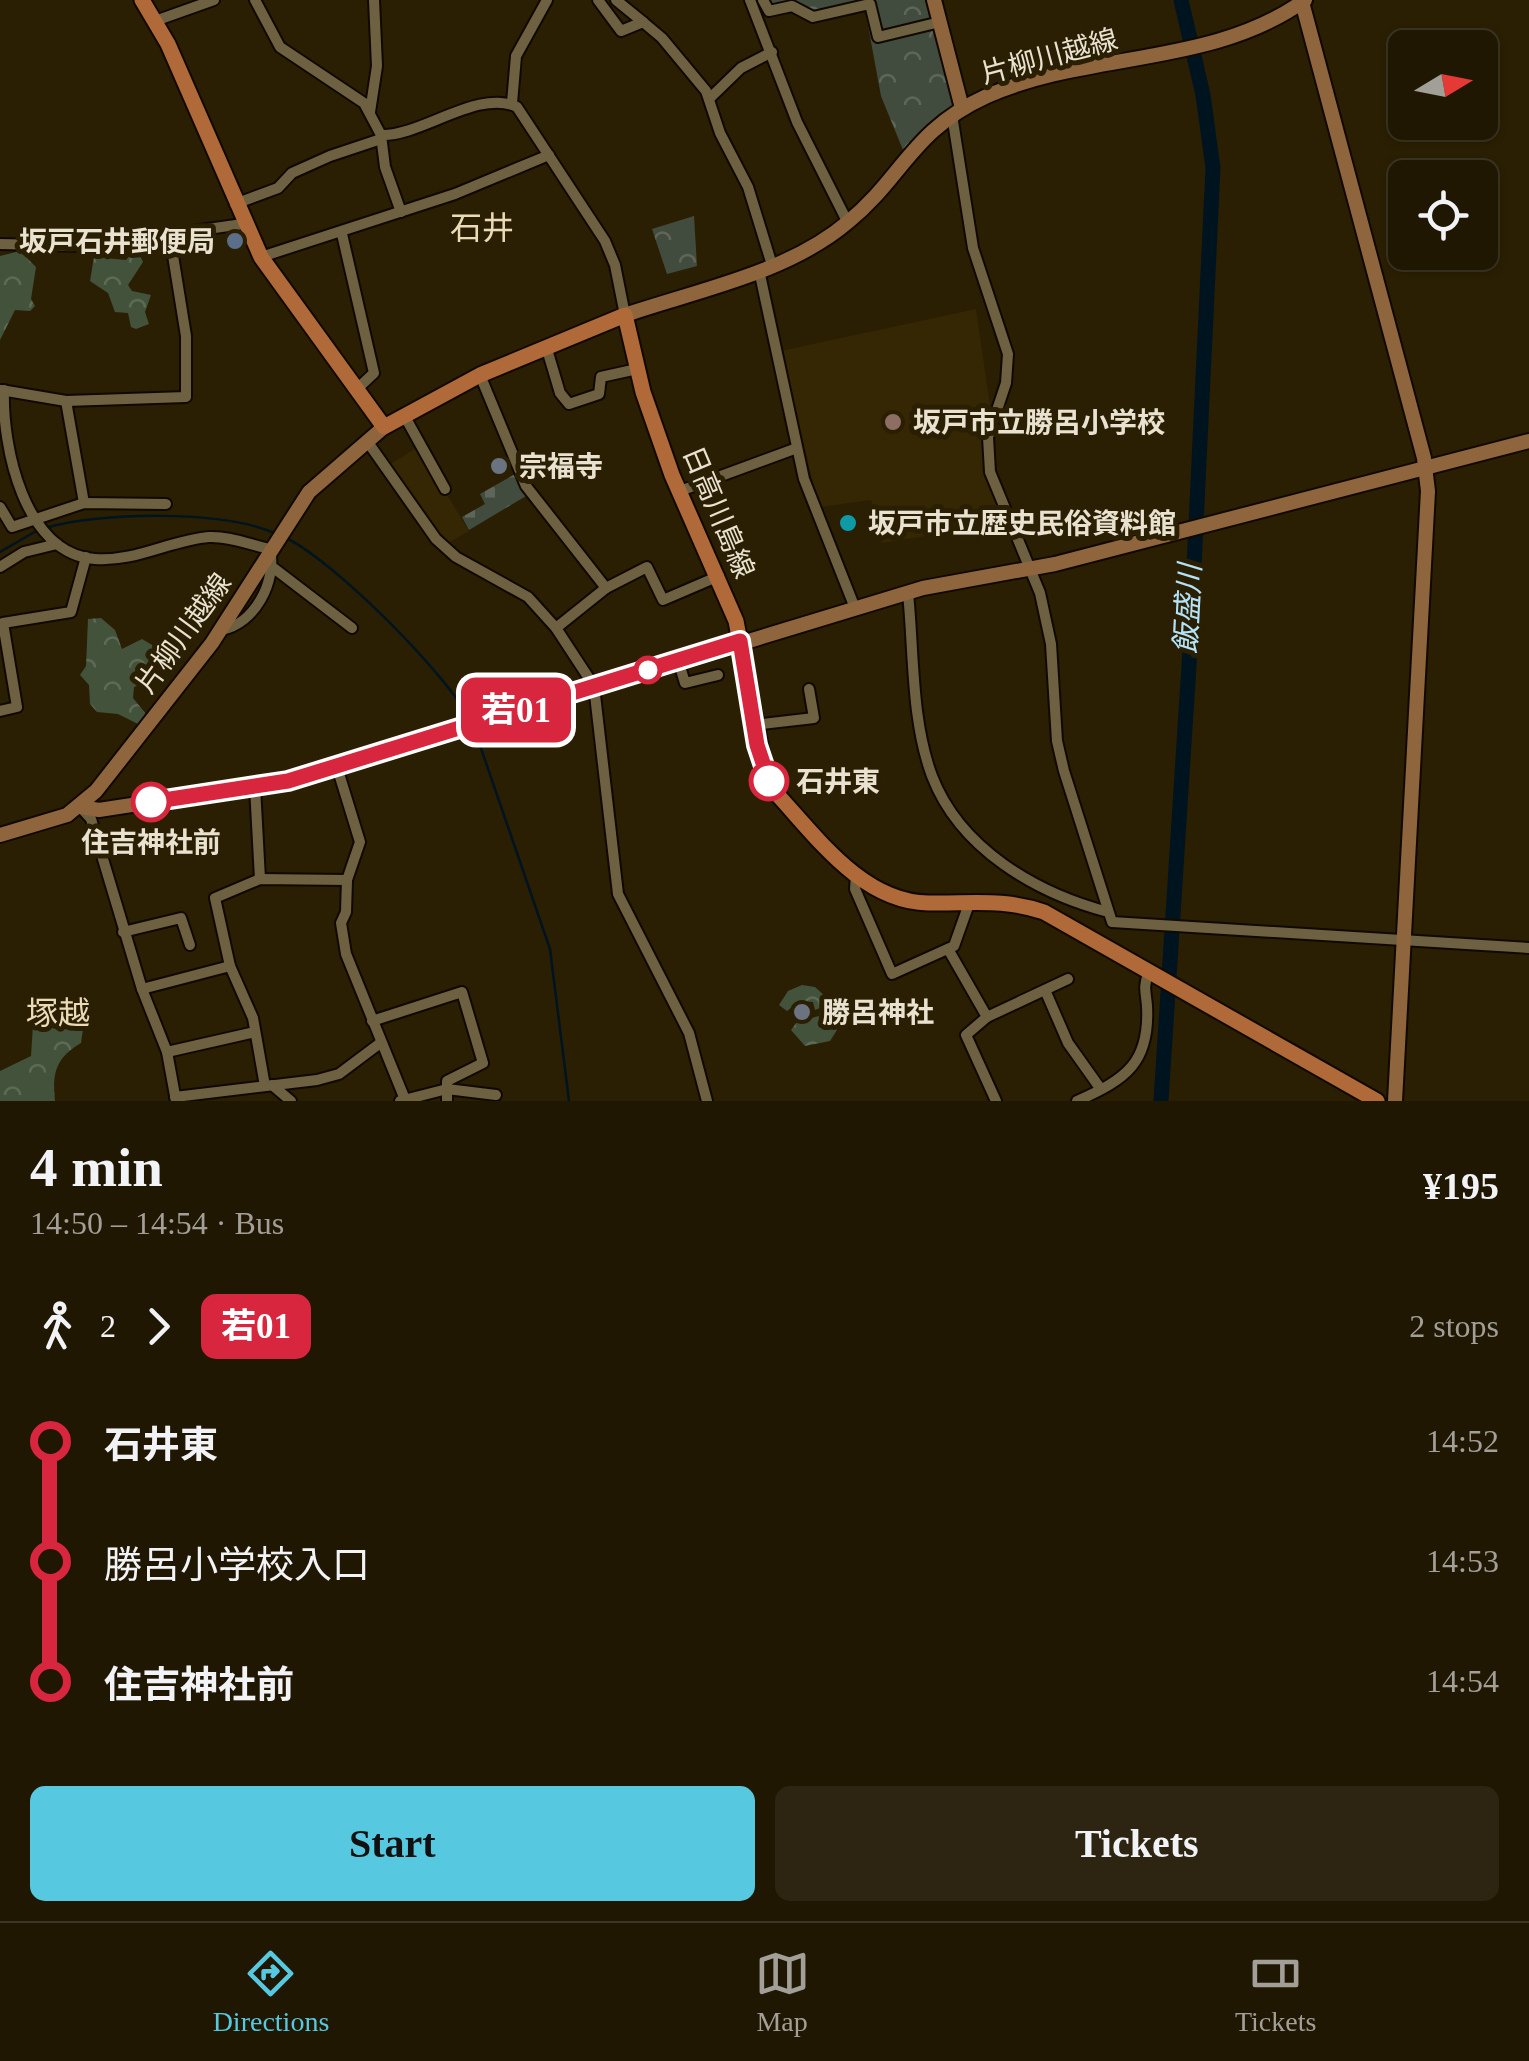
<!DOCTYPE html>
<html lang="en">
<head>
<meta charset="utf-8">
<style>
  body { margin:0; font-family:"Times New Roman","Noto Sans JP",serif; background:#2d2411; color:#f1f3f6; height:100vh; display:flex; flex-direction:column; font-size:38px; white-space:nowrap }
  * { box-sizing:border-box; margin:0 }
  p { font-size:32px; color:#a29f99 }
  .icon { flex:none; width:55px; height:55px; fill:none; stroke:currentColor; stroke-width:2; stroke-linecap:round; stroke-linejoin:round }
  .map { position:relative; height:1101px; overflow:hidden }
  .drawer { display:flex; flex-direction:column; background:#201702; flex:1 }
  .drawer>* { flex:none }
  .badge { padding:0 20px; border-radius:15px; font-size:35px; line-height:65px }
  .needle { width:65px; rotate:80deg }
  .buttons { position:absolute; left:1388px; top:30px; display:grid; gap:20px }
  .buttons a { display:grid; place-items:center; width:110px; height:110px; border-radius:15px; background:#201702; box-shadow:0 2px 8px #0004,0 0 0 2px #3d3624; font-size:50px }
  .map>.badge { position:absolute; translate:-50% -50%; box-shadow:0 0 0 5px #fff }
  .legs { display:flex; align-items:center; gap:15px; height:110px; padding:0 30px; font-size:32px }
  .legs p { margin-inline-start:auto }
  .summary { display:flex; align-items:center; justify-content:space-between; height:170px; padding:0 30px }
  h1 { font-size:55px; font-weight:700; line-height:75px }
  .cta { display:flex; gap:20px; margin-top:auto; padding:20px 30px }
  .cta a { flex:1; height:115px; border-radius:15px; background:#56c9e0; color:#111; font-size:40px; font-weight:700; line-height:115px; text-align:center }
  .cta a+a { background:#2d2411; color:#f1f3f6 }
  ul { padding:0 30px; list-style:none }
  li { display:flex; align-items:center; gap:35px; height:120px; font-size:38px }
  li i { display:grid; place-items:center; width:15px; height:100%; margin:0 12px; background:currentColor }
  li i::after { content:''; width:25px; height:25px; margin:-12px; border:8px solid; border-radius:50%; background:#201702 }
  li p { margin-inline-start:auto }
  li:first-child i { background:linear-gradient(#0000 50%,currentColor 0) }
  li:last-child i { background:linear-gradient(currentColor 50%,#0000 0) }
  .dock { display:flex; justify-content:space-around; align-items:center; height:140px; border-top:2px solid #3d3624; background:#201702; font-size:28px; color:#a29f99 }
  .dock a { display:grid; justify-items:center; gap:5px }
  .dock .on { color:#56c9e0 }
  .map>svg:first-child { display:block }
  .built { fill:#352704 }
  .forest { fill:url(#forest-crowns) }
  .cemetery { fill:url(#cemetery-stones) }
  .park { fill:url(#park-crowns) }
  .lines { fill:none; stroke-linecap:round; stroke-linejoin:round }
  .stream { stroke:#001420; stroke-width:2.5 }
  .river { stroke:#001420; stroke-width:15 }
  .street-casing { stroke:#110900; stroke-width:14 }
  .secondary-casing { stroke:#110900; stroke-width:18 }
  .primary-casing { stroke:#110900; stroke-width:19 }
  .street { stroke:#6d6142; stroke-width:10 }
  .secondary { stroke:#8f653d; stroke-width:14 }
  .primary { stroke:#b06938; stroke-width:15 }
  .line-1-casing { stroke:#fff; stroke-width:22 }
  .line-1 { stroke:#d7263d; stroke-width:15 }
  .service-dot { fill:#5c6f8a; stroke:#2a1f02; stroke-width:4 }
  .education-dot { fill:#8d6e63; stroke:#2a1f02; stroke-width:4 }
  .worship-dot { fill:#6b7280; stroke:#2a1f02; stroke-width:4 }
  .culture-dot { fill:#0f9aa8; stroke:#2a1f02; stroke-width:4 }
  .stop-1-dot { fill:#fff; stroke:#d7263d; stroke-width:5 }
  .labels { text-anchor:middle; stroke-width:10; stroke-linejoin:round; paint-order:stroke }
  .street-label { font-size:28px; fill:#e9e2d1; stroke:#2a1f02 }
  .poi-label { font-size:28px; font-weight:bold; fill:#e9e2d1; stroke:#2a1f02; text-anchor:start }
  .stop-label { font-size:28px; font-weight:bold; fill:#e9e2d1; stroke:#2a1f02; text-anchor:start }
  .water-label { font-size:30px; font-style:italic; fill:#b4e3f9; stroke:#2a1f02 }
  .quarter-label { font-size:32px; fill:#e9dbb8; stroke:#2a1f02 }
</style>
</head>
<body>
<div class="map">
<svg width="1529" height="1101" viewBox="0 0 1529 1101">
  <defs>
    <pattern id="forest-crowns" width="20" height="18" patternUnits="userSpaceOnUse" patternTransform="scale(2.5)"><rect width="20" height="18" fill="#42523b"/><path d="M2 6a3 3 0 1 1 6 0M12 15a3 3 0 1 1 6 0" fill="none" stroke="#5d6b56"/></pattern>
    <pattern id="cemetery-stones" width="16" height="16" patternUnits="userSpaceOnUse" patternTransform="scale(2.5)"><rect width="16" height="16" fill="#424c3e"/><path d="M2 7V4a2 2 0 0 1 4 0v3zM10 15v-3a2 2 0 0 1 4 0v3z" fill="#5d6659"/></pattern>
    <pattern id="park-crowns" width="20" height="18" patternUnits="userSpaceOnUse" patternTransform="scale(2.5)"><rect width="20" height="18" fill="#424c3e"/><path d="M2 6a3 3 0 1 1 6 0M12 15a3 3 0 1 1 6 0" fill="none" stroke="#5d6659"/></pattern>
  </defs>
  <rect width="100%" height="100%" fill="#2a1f02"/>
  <g class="built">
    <path d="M976,309L991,413L984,432V459L1006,523L882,543L871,500L819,507L781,351Z"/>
    <path d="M418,447L469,531L448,543L389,465Z"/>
  </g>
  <g class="forest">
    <path d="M136,248L143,262L128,285L132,291L151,295L145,312L149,324L136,329L131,327L128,313L115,312L108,293L90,281L94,257L126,260Z"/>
    <path d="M20,251L36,267L31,299L35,306L30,311L15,310L0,340V256Z"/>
    <path d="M101,618L115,630L122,649L142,639L169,655L171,664L159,678L134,687L133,698L146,714L138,724L118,714L97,712L90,704L89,685L80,675L86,666L88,619Z"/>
    <path d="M802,985L815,987L838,1008L837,1030L830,1041L805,1046L791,1030L797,1022L819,1016L820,1008L815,1010L813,1002L800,1001L787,1011L779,1005L788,991Z"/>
    <path d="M57,1001L83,1029L81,1043C56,1058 52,1072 55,1101H0V1071L31,1056L34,1010Z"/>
  </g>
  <path class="cemetery" d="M517,473L526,496L469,530L462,517L485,504L480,494Z"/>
  <g class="park">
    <path d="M765,0H925L954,109L903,150L881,96L864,4L814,16L793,4L770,9Z"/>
    <path d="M694,216L697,266L667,274L652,229Z"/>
  </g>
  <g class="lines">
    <g class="stream">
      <path d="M45,528C99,512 223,510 274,533"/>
      <path d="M286,538C334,561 446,673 471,721"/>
      <path d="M0,552L38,530"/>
      <path d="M474,728L550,949L569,1101"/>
    </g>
    <path class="river" d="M1161,1101L1190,650L1213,168L1203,95L1181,0"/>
    <defs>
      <g id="street">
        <path d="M255,0L280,47L364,103L381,135L385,167L401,212"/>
        <path d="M598,0L621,31L643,22L662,38L706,91L720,133L748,187L772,265"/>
        <path d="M616,0L643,22"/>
        <path d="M750,0L797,122L848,223"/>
        <path d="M763,0L769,11L792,6L813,17L870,4L878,37L940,22"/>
        <path d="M155,21L214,0"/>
        <path d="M709,99L741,68L772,52"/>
        <path d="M512,103L516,56L547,0"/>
        <path d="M370,112L377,66L374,0"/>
        <path d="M952,115L973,248L1008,354L1006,383L988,437L990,472L1040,593L1051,644L1057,741L1064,771L1112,922L1529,948"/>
        <path d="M381,135C420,137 479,88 517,107L605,241L615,265L625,315"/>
        <path d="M235,204L278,188L292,173L330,156L381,139"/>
        <path d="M342,234L374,373L357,389"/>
        <path d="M0,244L86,246L243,224"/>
        <path d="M261,257L455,194L549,155"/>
        <path d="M759,270L804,479L855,608"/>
        <path d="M546,346L560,393L569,404L599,394L601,377L637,369"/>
        <path d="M480,375L526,486L606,588L556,628"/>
        <path d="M1,390L66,401L186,397V336L170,237"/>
        <path d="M4,390C2,446 24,554 95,559C136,562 171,540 209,537C229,536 251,545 270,549C277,581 255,624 221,630"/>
        <path d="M66,401L84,503"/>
        <path d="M404,415L445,489"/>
        <path d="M367,441L436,539L456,557L528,597L556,628L594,686L618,894L689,1033L707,1101"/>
        <path d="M680,491L797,448"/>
        <path d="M0,507L12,527L84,503L166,504"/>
        <path d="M271,566L352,628"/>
        <path d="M0,567L24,552L57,544"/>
        <path d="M606,588L647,567L663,600L719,576"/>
        <path d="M908,593C914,652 911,720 932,776C960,849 1036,893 1108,912"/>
        <path d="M678,660L685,683L718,675"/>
        <path d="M0,711L17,707L3,623L71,612L86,557"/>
        <path d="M754,725L814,718L809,689"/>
        <path d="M337,767L360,842L347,880L346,912L341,923L346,954L404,1097"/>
        <path d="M255,787L260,879"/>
        <path d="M81,808L91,819L142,989L167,1052L176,1101"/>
        <path d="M856,875L855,889L892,974L954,946L970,901"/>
        <path d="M123,932L181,918L190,945"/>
        <path d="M948,949L987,1017"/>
        <path d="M142,989L230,966"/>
        <path d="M1045,990L1068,1043L1100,1088"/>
        <path d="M372,1021L462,992L483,1063L447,1081V1101"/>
        <path d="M167,1052L255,1032"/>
        <path d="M272,1085L291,1101"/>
        <path d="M265,1086L253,1018L230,966L215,898L260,879L347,880"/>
        <path d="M175,1097L317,1080L339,1074L379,1044"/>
        <path d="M400,1101L447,1089L496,1095"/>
        <path d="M996,1101L966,1035L987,1017L1068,979"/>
        <path d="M1077,1101C1127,1079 1150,1062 1147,1006C1146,993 1143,987 1148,974"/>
      </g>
      <g id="secondary">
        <path d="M934,0L962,108"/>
        <path d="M1302,2L1424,458L1428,491L1395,1101"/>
        <path d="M625,315C698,290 788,273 848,222C903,177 912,130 987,96C1089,51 1212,67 1305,0"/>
        <path d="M81,807L99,810L288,781L923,588L1055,564L1529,441"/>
        <path d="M0,835L67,815L96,791L212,643L309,492L384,427"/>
      </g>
      <path id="primary" d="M142,0L168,44L261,257L384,427L480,375L625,315L643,392L672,475L736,621L766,776L775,792C816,836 862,902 928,903C969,904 1004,898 1044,912L1377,1101"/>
    </defs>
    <use href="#street" class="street-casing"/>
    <use href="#secondary" class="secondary-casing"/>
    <use href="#primary" class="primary-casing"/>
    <use href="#street" class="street"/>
    <use href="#secondary" class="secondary"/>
    <use href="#primary" class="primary"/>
  </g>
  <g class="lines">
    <defs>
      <path id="line-1" d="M151,802L288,781L740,641L757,745L769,781"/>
    </defs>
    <use href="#line-1" class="line-1-casing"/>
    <use href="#line-1" class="line-1"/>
  </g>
  <circle class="service-dot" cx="235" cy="241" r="10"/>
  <circle class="education-dot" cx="893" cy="422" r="10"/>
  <g class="worship-dot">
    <circle cx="499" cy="466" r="10"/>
    <circle cx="802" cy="1012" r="10"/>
  </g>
  <circle class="culture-dot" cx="848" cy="523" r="10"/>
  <g class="stop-1-dot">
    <circle cx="648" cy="670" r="12"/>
    <circle cx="769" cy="781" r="18"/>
    <circle cx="151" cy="802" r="18"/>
  </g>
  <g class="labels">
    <g class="street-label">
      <text transform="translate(1049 56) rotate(-15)" y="10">片柳川越線</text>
      <text transform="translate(719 512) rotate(67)" y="10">日高川島線</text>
      <text transform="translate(183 633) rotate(-54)" y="10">片柳川越線</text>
    </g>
    <g class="poi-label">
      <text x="215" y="251" text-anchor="end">坂戸石井郵便局</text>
      <text x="913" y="432">坂戸市立勝呂小学校</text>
      <text x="519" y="476">宗福寺</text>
      <text x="868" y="533">坂戸市立歴史民俗資料館</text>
      <text x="822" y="1022">勝呂神社</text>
    </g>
    <g class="stop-label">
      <text x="796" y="791">石井東</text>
      <text x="151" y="852" text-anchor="middle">住吉神社前</text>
    </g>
    <g class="water-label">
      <text transform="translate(1188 609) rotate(-87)" y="10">飯盛川</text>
    </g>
    <g class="quarter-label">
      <text x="482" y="239">石井</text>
      <text x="58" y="1024">塚越</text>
    </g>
  </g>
</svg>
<div class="buttons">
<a><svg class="needle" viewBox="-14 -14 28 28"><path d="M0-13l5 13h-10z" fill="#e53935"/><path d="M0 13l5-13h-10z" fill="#a29f99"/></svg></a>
<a><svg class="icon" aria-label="locate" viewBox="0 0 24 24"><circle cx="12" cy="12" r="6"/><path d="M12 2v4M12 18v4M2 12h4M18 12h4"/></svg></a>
</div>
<b class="badge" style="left:516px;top:710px;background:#d7263d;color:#fff">若01</b>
</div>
<section class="drawer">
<div class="summary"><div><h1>4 min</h1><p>14:50 – 14:54 · Bus</p></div><b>¥195</b></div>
<div class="legs"><svg class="icon" aria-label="walk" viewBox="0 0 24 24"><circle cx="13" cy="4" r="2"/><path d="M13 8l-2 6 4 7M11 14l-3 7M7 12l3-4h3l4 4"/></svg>2<svg class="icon" aria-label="forward" viewBox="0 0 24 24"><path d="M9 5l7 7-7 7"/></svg><b class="badge" style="background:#d7263d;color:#fff">若01</b><p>2 stops</p></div>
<ul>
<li><i style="color:#d7263d"></i><b>石井東</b><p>14:52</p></li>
<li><i style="color:#d7263d"></i><span>勝呂小学校入口</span><p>14:53</p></li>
<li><i style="color:#d7263d"></i><b>住吉神社前</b><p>14:54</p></li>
</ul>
<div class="cta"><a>Start</a><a>Tickets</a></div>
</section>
<nav class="dock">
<a class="on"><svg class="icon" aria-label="directions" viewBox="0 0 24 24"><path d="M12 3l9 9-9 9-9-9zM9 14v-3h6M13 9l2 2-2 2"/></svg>Directions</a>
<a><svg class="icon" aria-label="map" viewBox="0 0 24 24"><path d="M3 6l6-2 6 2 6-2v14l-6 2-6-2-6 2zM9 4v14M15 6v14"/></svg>Map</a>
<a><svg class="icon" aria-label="tickets" viewBox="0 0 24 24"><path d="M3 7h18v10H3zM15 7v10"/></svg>Tickets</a>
</nav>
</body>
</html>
